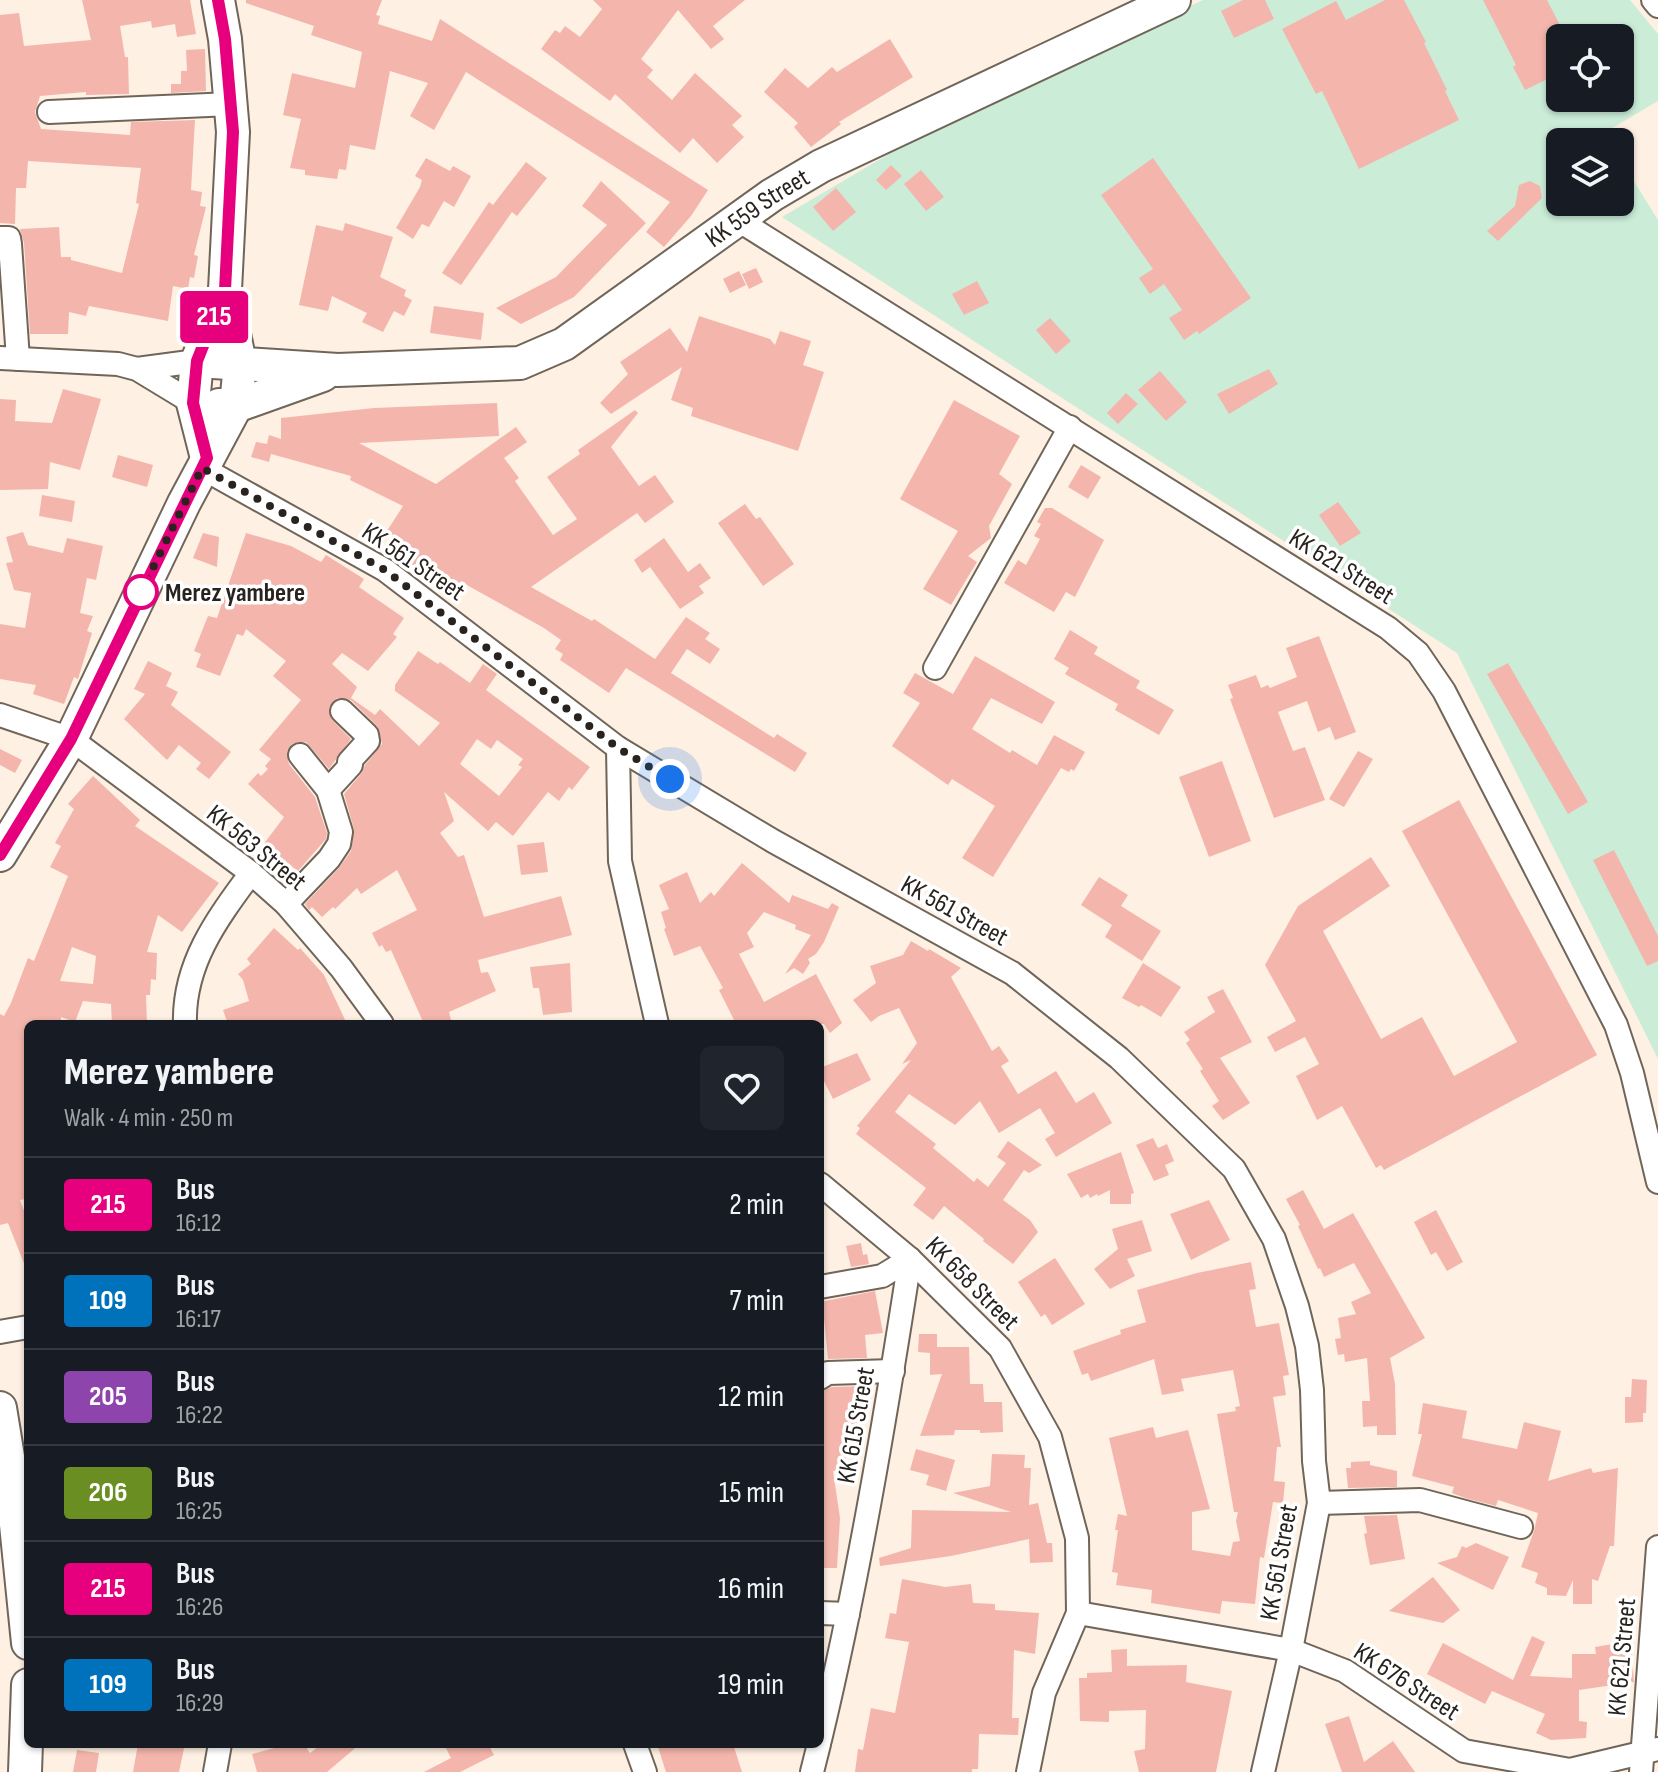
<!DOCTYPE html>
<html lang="en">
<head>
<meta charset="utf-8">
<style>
  body { margin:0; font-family:"Sofia Sans Condensed",sans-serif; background:#20242c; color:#f1f3f6; height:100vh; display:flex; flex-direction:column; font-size:30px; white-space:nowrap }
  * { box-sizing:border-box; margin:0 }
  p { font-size:26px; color:#9ea1a6 }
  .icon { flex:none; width:44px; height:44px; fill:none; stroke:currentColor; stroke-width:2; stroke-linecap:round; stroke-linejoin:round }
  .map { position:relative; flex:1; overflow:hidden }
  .details { position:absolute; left:24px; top:1020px; width:800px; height:728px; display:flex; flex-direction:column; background:#171b24; border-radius:12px; box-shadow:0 2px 6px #0004 }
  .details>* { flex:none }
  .badge { padding:0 16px; border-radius:6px; font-size:28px; line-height:52px }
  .tools { position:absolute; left:1546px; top:24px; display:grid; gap:16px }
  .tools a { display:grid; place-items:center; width:88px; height:88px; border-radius:12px; background:#171b24; box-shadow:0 2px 6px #0004; font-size:40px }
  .you { position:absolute; width:40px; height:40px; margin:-20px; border:6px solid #fff; border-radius:50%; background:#1a73e8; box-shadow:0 0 0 12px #1a73e833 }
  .map>.badge { position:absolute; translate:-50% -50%; box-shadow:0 0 0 4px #fff }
  .round { display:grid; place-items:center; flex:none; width:84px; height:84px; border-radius:12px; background:#20242c }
  .overview { display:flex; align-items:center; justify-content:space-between; height:136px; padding:0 40px }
  h1 { font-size:38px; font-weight:800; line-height:60px }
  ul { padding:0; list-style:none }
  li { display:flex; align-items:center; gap:24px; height:96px; padding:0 40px; border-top:2px solid #363941 }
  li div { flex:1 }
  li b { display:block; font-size:30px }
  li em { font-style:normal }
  li .badge { min-width:88px; font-weight:700; text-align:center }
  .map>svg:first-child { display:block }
  .green { fill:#cbedd8; fill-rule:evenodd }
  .building { fill:#f4b6ac; fill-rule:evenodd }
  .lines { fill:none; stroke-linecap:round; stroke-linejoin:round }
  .minor-casing { stroke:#706559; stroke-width:26 }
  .secondary-casing { stroke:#706559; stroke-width:36 }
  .minor { stroke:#fff; stroke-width:22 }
  .secondary { stroke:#fff; stroke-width:32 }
  .line-casing { stroke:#fff; stroke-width:18 }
  .line { stroke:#e6007e; stroke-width:12 }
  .walk { stroke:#28231e; stroke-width:8; stroke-dasharray:0 14.4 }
  .stop-dot { fill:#fff; stroke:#e6007e; stroke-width:4 }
  .labels { text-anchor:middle; stroke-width:7; stroke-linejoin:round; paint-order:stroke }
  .street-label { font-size:26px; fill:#28231e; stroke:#fff }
  .stop-label { font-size:26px; font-weight:bold; fill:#28231e; stroke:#fff; text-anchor:start }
</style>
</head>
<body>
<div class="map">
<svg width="1658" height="1772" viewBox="0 0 1658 1772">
  <rect width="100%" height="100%" fill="#fef0e2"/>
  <path class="green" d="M1203,0H1630L1658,34V101L1604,133L1609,142H1560V202H1620V159L1658,220V1059L1457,653L782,217L933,128ZM1560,38H1620V98H1560Z"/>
  <g class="building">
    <path d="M82,0H190L196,34L177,37L175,24L152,28L151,21L120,26L125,57H128L129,94L86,95V92L40,96L35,112L41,129L130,135L131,122L195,120L191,190L202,192L200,206L206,207L194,255L198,256L194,278L190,277L188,289L173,286L168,321L89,306L86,316L69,312L68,334H30L24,243L20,229L59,227L61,257H71V260L122,273L139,204L136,203L141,168L28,161L26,188H16L15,224L0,223V15L19,13L24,46L91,40Z"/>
    <path d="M246,0H382L376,15L380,16L378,24L432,41L440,19L708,190L691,216L664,247L646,232L670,202L466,72L434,130L410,116L428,83L390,71L375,150L350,145L346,170L339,169L337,179L305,175V170L290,168L301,119L283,115L292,73L355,88L362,52L311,35L314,26L246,3Z"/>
    <path d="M593,0H745L713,26L724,39L711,49L678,10L641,59L653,70L647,77L672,100L695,73L742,116L732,125L744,137L717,163L693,138L680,153L615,94L610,101L541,49L555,30L560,33L565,26L580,37L602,9Z"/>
    <path d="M1243,0H1265L1274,19L1234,38L1221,11Z"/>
    <path d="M1385,0H1404L1426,42L1424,43L1447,90L1445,91L1459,120L1359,169L1322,91L1316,94L1282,29L1336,1L1346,20Z"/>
    <path d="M1483,0H1547L1566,37L1560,38L1550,45L1560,64V73L1525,90L1513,67L1516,65Z"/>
    <path d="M890,39L913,77L839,122L841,124L811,147L794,127L798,123L764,92L785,68L808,88L832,67L837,72Z"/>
    <path d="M205,49L206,91L171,93V84H181V71H187L186,50Z"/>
    <path d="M426,158L450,171L453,166L471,176L454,207L444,201L429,227L422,224L413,239L396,228L420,187L422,180L415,176Z"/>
    <path d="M1153,158L1251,298L1199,334L1197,331L1184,340L1169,318L1182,310L1164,284L1150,294L1139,278L1153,269L1101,195Z"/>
    <path d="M526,162L547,178L517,216L512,212L461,285L442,273L489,202L493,205Z"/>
    <path d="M891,165L902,176L886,190L876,180Z"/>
    <path d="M921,170L944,197L926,211L904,184Z"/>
    <path d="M601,181L646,223L574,297L521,324L496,308L556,277L607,225L582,206Z"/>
    <path d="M1530,181L1540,186L1542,198L1498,241L1487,231L1515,206L1519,185Z"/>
    <path d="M836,188L856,212L833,231L813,207Z"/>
    <path d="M345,223L393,237L380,277L406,290L404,296L412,300L404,316L394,311L383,332L362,322L367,313L332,296L328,311L299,305L316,225L343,231Z"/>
    <path d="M756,268L763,282L749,289L742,274Z"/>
    <path d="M739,271L746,285L730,293L723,279Z"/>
    <path d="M977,281L989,303L964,315L952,294Z"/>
    <path d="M434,306L484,313L481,340L430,333Z"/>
    <path d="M699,316L770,339L775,345L780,331L811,341L803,365L824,372L798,451L691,416L693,408L671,400L682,367L611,414L600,403L628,374L620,362L670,328L687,352Z"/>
    <path d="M1050,318L1071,341L1056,354L1036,330Z"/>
    <path d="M1269,369L1278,384L1229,414L1217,394Z"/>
    <path d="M1160,371L1187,402L1166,421L1138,390Z"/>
    <path d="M63,389L101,399L80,470L50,462L48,489L0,490V399L16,400L15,421L52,423Z"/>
    <path d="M1126,393L1138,404L1118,424L1107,413Z"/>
    <path d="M954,400L1020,436L999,474L1012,484L989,526L991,538L968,556L977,562L951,605L923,589L958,531L900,499Z"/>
    <path d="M497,403L499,436L359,443L436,484L516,427L527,442L504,458L519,478L515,481L553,535L577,519L547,477L580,454L578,450L635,410L638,413L611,447L639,486L655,475L674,502L645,523L637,513L531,587L592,621L594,619L655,659L686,617L710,633L705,639L720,649L710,664L687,649L671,673L774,738L777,734L807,753L795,772L626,668L609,693L560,660L563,654L555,649L561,640L544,628L465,584L460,589L446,574L438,581L399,558L406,548L385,534L403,506L350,480L351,476L271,454L269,462L251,457L256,442L267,444L269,435L281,439V418L374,408Z"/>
    <path d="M118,455L153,465L147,487L112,477Z"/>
    <path d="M1081,465L1101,477L1088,499L1068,487Z"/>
    <path d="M42,495L75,501L72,522L39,516Z"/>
    <path d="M1338,502L1361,533L1340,546L1319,515Z"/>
    <path d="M745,504L756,519L760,517L794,564L763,586L718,523Z"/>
    <path d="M1045,508H1052L1104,540L1075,597L1066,592L1054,612L1004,583L1018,560L1026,565L1040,539L1034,536L1041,524L1037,522Z"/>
    <path d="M23,532L28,545L63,553L67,538L103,546L96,580L87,578L80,613L93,616L87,631L92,633L78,679L74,677L64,704L33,694L36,685L0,679V624L25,628L31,593L14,590L6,563L13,562L6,537Z"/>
    <path d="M203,533L219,537L217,567L193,558Z"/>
    <path d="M246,533L291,546L321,562L326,555L364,579L359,587L404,618L393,634L397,637L368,671L342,653L332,664L357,687L351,698L375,715L380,709L419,746L440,723L395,691V685L418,651L438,664L440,662L470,683L483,664L497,674L486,690L590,767L572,790L569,787L559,801L548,792L513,836L496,822L488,831L444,792L454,821L440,833L458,857L464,855L484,917L561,896L572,935L478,960L481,973L488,972L496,991L449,1012L452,1024H424L391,950L386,952L382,945L379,947L372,933L417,910L397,870L361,894L357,888L335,909L333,907L322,917L312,907L309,910L305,904L339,868L351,851L354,829L344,794L361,774L365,765L382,744L377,726L351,700L337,698L329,707L332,720L351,739L329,769L306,742L292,744L287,751L289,764L315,797L327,833L326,839L298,871L263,845L284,817L248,784L258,773L261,776L268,769L265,766L271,759L259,750L301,700L273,676L286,661L246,629L243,636L237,634L220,676L196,667L201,654L194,651L208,616L217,618ZM477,739L491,749L497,740L523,759L518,765L522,767L499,796L460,764Z"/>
    <path d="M664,538L688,572L700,563L711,578L699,586L704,593L680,609L650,567L642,573L634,560Z"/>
    <path d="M1070,630L1098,647L1094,654L1140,681L1136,688L1174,710L1159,735L1115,710L1118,704L1065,674L1069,668L1054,659Z"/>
    <path d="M1319,636L1356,732L1335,740L1330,727L1318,732L1307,701L1278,712L1293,751L1305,747L1325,800L1274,818L1230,699L1233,698L1228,685L1256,675L1261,688L1268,685L1270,688L1297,677L1286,648Z"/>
    <path d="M975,656L1055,702L1042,724L991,698L972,729L1010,753L1012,750L1037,765L1054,735L1085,752L1074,771L1071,769L1069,772L1061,768L993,877L962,858L995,806L952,779L948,785L892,746L920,703L903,693L915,673L953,694Z"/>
    <path d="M148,661L172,673L166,686L178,692L171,705L231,752L209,779L196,769L201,763L179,745L167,760L124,719L145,694L134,689Z"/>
    <path d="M1508,663L1588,802L1568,814L1487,674Z"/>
    <path d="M0,749L22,760L15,773L0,765Z"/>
    <path d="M1358,751L1373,759L1344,807L1329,799Z"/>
    <path d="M1222,761L1251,841L1209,857L1179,777Z"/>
    <path d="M93,776L140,820L135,826L219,883L182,932L158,915L147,952L157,953L156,980L151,979L150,995H146L147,1024H112L111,1004L83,1001L75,1022L61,1017V1024H28V1181L24,1182L27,1199L20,1200L28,1221L27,1271L8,1223L0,1225V1014L4,1016L11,1003L28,958L34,961L68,876L50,867L61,846L55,843L74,809L68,804ZM72,947L96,956L93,984L60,981Z"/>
    <path d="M1459,800L1597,1055L1384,1170L1381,1165L1376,1168L1342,1106L1317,1120L1296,1076L1319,1064L1305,1037L1275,1052L1267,1037L1296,1021L1265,965L1298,906L1371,857L1390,886L1323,931L1381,1039L1422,1017L1454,1076L1517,1042L1402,831Z"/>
    <path d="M544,842L548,872L521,875L517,845Z"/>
    <path d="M1614,850L1658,936V961L1647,966L1593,860Z"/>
    <path d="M742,863L789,903L792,895L828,909L832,903L839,907L824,942L816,954L808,959L810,963L803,974L794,968L785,974L811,935L795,929L796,925L764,912L747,933L754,947L739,954L764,1002L816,974L842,1023L830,1033L824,1024H736L719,990L723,988L700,946L674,956L664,929L666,928L661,912L669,909L659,885L687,872L700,903L711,892L714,896Z"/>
    <path d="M1099,877L1128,895L1121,906L1161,931L1142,961L1105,937L1112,925L1081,905Z"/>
    <path d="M274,928L298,950L300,948L324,975L347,1024H228L223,1010L249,1001L243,980L238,974L251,964L247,959Z"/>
    <path d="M911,941L928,951L929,949L961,968L951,977L992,1051L999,1046L1009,1061L1001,1066L1018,1094L1056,1071L1076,1103L1094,1092L1112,1123L1056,1157L1045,1139L1055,1133L1040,1108L999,1133L980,1101L955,1125L909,1094L895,1112L936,1144L933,1148L974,1182L977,1178L988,1187L1006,1163L997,1157L1008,1141L1042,1165L1029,1173L1024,1170L1003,1200L1030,1220L1038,1232L1013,1264L983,1241L984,1239L944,1206L933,1220L913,1205L926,1188L856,1134L860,1128L857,1126L911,1060L902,1064L917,1043L899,1008L879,1016L871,1022L853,1000L876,983L870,966L903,955Z"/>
    <path d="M570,963L572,1012L543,1015L539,988H533L530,967Z"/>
    <path d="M1143,963L1181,987L1161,1017L1141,1005L1139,1007L1122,998Z"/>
    <path d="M1223,989L1252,1042L1220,1058L1250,1103L1223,1120L1212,1106L1219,1101L1200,1071L1203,1069L1186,1043L1190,1040L1184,1032L1215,1012L1207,997Z"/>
    <path d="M857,1053L871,1080L833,1099L820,1073V1068Z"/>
    <path d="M1153,1138L1158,1148L1167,1144L1174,1161L1165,1165L1169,1175L1154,1181L1136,1145Z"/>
    <path d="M1121,1152L1134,1193L1131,1194V1204H1110V1190L1098,1196L1097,1194L1090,1198L1088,1194L1081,1198L1067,1174Z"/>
    <path d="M1303,1190L1324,1229L1353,1213L1425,1338L1390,1358L1395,1384L1396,1435H1377V1426L1363,1427L1362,1401H1370L1367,1358L1345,1362L1344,1354L1338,1355L1335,1339L1341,1338L1338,1318L1356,1314L1351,1302L1371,1293L1354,1263L1324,1277L1320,1268L1318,1269L1298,1226L1300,1225L1286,1199Z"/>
    <path d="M1209,1200L1230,1240L1191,1260L1170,1214Z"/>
    <path d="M1436,1210L1463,1262L1447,1271L1436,1252L1431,1255L1414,1222Z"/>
    <path d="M1142,1220L1152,1251L1127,1259L1135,1276L1110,1289L1094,1269L1118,1249L1112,1229Z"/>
    <path d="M861,1243L863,1255L867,1254L869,1264L851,1267L846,1246Z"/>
    <path d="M1055,1258L1085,1304L1052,1325L1045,1314L1041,1317L1018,1282Z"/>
    <path d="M1251,1262L1256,1289L1249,1290L1256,1327L1279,1323L1289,1375L1283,1376L1286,1395L1273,1397L1281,1447H1277L1274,1481L1285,1482L1283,1503L1273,1502L1264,1558L1260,1557L1255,1604L1222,1601L1220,1614L1151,1603L1152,1590L1116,1585L1118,1573L1112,1572L1118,1530H1115L1118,1514L1127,1516L1109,1438L1153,1427L1156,1438L1188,1430L1210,1509L1192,1512V1550L1230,1556L1233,1542L1240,1541L1236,1521L1238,1512H1234L1217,1414L1236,1411L1235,1407L1240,1406L1233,1370L1181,1379L1184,1391L1162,1395L1154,1359L1091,1381L1088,1373L1082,1375L1073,1351L1121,1334L1120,1330L1146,1322L1137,1290L1197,1273Z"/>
    <path d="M875,1291L883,1333L865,1335L867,1358L828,1359L824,1318H820V1302Z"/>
    <path d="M919,1334H937V1347H969L970,1384H983L984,1402H1002L1003,1432L980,1433V1430H955L954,1435L920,1436L942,1374L930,1375V1353L918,1352Z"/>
    <path d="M1632,1379L1647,1380L1646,1413H1643V1422L1625,1423V1397H1631Z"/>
    <path d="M870,1386V1401H861L864,1439L844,1442L846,1460H839L840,1470L833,1471L840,1518L837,1568H820V1439L824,1438L820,1392L832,1387Z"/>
    <path d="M1423,1403L1467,1411L1462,1438L1517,1449L1524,1422L1561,1431L1548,1481L1591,1468L1593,1473L1618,1468L1614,1546H1610L1598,1581L1592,1579V1604H1573V1580L1566,1596L1547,1595V1588L1535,1583L1538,1573L1521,1567L1534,1531L1538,1513L1498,1500L1496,1506L1465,1498L1452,1493L1454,1487L1412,1476L1422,1434H1418Z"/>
    <path d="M916,1449L955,1460L946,1491L926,1485L929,1475L910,1470Z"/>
    <path d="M992,1454L1025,1455L1024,1468H1031L1029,1505L1038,1503L1047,1543H1052L1053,1562L1030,1563L1029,1539L951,1556L880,1566L879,1558L911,1548L912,1510L1011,1512L953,1493L990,1486Z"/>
    <path d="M1370,1461V1465L1397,1471V1487L1348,1488L1346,1468H1351V1462Z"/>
    <path d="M1397,1515L1405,1559L1370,1565L1364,1534L1367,1533L1364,1516Z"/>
    <path d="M1476,1543L1509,1557L1493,1590L1437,1563L1457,1557L1462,1546L1466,1548Z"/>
    <path d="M1433,1577L1460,1610L1443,1623L1389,1611Z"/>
    <path d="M902,1579L945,1587L971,1584L973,1603L995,1604V1610L1039,1613L1035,1654L1014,1650L1012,1718H1019L1018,1735L979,1734L978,1769H972V1772H855L858,1749L863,1750L871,1708L895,1713L909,1642L885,1638L890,1613L896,1614Z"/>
    <path d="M1532,1636L1545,1642L1530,1676L1572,1678V1654H1596L1595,1647L1631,1641L1634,1682L1579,1690V1721L1587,1722L1586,1738L1551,1740L1536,1733L1545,1714L1492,1691L1485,1704L1427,1674L1443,1643L1513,1680Z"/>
    <path d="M1127,1649V1666L1187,1665L1186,1682L1232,1691L1216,1772H1139L1134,1751L1145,1749L1146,1710L1109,1711V1722L1080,1721L1079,1678H1087V1673L1112,1672L1111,1650Z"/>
    <path d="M1349,1716L1364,1762L1393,1741L1415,1772H1342L1325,1724Z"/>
    <path d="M138,1744H185L179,1772H133Z"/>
    <path d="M289,1744H304L310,1753L322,1744H360L327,1772H257L252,1754Z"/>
    <path d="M444,1744H488L494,1755L460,1772H424L451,1758Z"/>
    <path d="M657,1744H733L742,1772H666Z"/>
    <path d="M77,1750L99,1753L96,1772H73Z"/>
  </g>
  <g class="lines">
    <defs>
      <g id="minor">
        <path d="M1653,0L1658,6"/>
        <path d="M49,112L231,104"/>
        <path d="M738,220L1388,628L1418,653L1444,691L1616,1025L1632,1073L1658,1182"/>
        <path d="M0,238H9L10,244L18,359"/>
        <path d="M0,358L118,364L137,369L193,403"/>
        <path d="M137,369L197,361"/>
        <path d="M202,468L385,570L618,748L773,841L1012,973L1119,1058L1234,1169L1274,1239L1297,1306L1307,1346L1312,1390L1314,1461L1319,1503L1291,1650L1263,1772"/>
        <path d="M935,668L1070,427"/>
        <path d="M0,715L71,739L251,873L286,904L341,968L382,1024"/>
        <path d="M618,748L620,861L657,1024"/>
        <path d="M328,790L351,765L349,762L368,741L367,735L342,711"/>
        <path d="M286,904L329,859L339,844L341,832L328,790L300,755"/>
        <path d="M185,1024C183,964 217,919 251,873"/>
        <path d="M820,1184L910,1259L1000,1348L1050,1437L1077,1538L1078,1613L1044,1693L1028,1772"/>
        <path d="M820,1287L882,1276L910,1259C885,1420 858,1581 820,1740"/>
        <path d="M0,1332L28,1327"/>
        <path d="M820,1378L828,1373L893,1371"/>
        <path d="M1319,1503L1420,1500L1521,1527"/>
        <path d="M820,1613L848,1614"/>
        <path d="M1078,1613L1291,1650L1345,1671L1464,1751L1570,1770L1658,1749"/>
        <path d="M635,1744L645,1772"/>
        <path d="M215,1772L220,1744"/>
        <path d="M812,1772L819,1744"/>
        <path d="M1641,1772L1658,1547"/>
      </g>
      <g id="secondary">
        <path id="s1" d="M197,361L338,370L520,363L564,344L772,195L821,166L1174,0"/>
        <path d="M219,405L236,406L323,375"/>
        <path d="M207,458L193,403L197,361L225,290L233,132L225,39L218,0"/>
        <path d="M0,855L71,739L184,503L236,406L240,363L225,290"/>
        <path d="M0,1408L11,1475L28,1643"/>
        <path d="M25,1772L28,1685"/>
      </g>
    </defs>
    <use href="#minor" class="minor-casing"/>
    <use href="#secondary" class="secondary-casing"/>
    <use href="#minor" class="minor"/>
    <use href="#secondary" class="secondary"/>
  </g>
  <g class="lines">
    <defs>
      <path id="line" d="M0,855L71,739L207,458L193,403L197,361L225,290L233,132L225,39L218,0"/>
    </defs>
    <use href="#line" class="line-casing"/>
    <use href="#line" class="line"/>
    <path class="walk" d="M141,592L202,468L385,570L618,748L670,779"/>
  </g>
  <circle class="stop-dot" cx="141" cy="592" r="16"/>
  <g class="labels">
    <g class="street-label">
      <text dy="9" stroke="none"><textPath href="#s1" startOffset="608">KK 559 Street</textPath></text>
      <text transform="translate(414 561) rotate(34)" y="9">KK 561 Street</text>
      <text transform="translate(1342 566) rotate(32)" y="9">KK 621 Street</text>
      <text transform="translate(257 847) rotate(39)" y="9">KK 563 Street</text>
      <text transform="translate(955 910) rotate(29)" y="9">KK 561 Street</text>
      <text transform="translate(973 1283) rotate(45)" y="9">KK 658 Street</text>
      <text transform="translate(855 1425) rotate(-80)" y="9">KK 615 Street</text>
      <text transform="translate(1278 1562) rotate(-80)" y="9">KK 561 Street</text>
      <text transform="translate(1621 1657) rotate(-85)" y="9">KK 621 Street</text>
      <text transform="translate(1407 1681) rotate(33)" y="9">KK 676 Street</text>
    </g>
    <g class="stop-label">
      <text x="165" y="601">Merez yambere</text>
    </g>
  </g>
</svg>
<div class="tools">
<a><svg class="icon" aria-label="locate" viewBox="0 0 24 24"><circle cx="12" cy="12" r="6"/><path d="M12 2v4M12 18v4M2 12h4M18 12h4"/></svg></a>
<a><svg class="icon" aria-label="layers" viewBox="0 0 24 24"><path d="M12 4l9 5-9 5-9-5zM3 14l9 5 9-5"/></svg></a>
</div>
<div class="you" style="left:670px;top:779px"></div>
<b class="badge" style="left:214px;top:317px;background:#e6007e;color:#fff">215</b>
<section class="details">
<div class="overview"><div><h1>Merez yambere</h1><p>Walk · 4 min · 250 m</p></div><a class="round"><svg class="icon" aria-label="heart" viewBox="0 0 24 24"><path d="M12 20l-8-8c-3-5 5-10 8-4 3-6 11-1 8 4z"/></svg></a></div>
<ul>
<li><span class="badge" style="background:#e6007e;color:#fff">215</span><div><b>Bus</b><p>16:12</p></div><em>2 min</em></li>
<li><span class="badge" style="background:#0072bc;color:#fff">109</span><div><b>Bus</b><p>16:17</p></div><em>7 min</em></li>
<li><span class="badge" style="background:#8e44ad;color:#fff">205</span><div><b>Bus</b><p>16:22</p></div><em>12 min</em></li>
<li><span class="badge" style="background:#6b8e23;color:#fff">206</span><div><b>Bus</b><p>16:25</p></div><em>15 min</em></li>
<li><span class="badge" style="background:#e6007e;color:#fff">215</span><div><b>Bus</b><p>16:26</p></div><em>16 min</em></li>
<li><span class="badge" style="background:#0072bc;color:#fff">109</span><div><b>Bus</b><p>16:29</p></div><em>19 min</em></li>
</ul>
</section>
</div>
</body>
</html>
